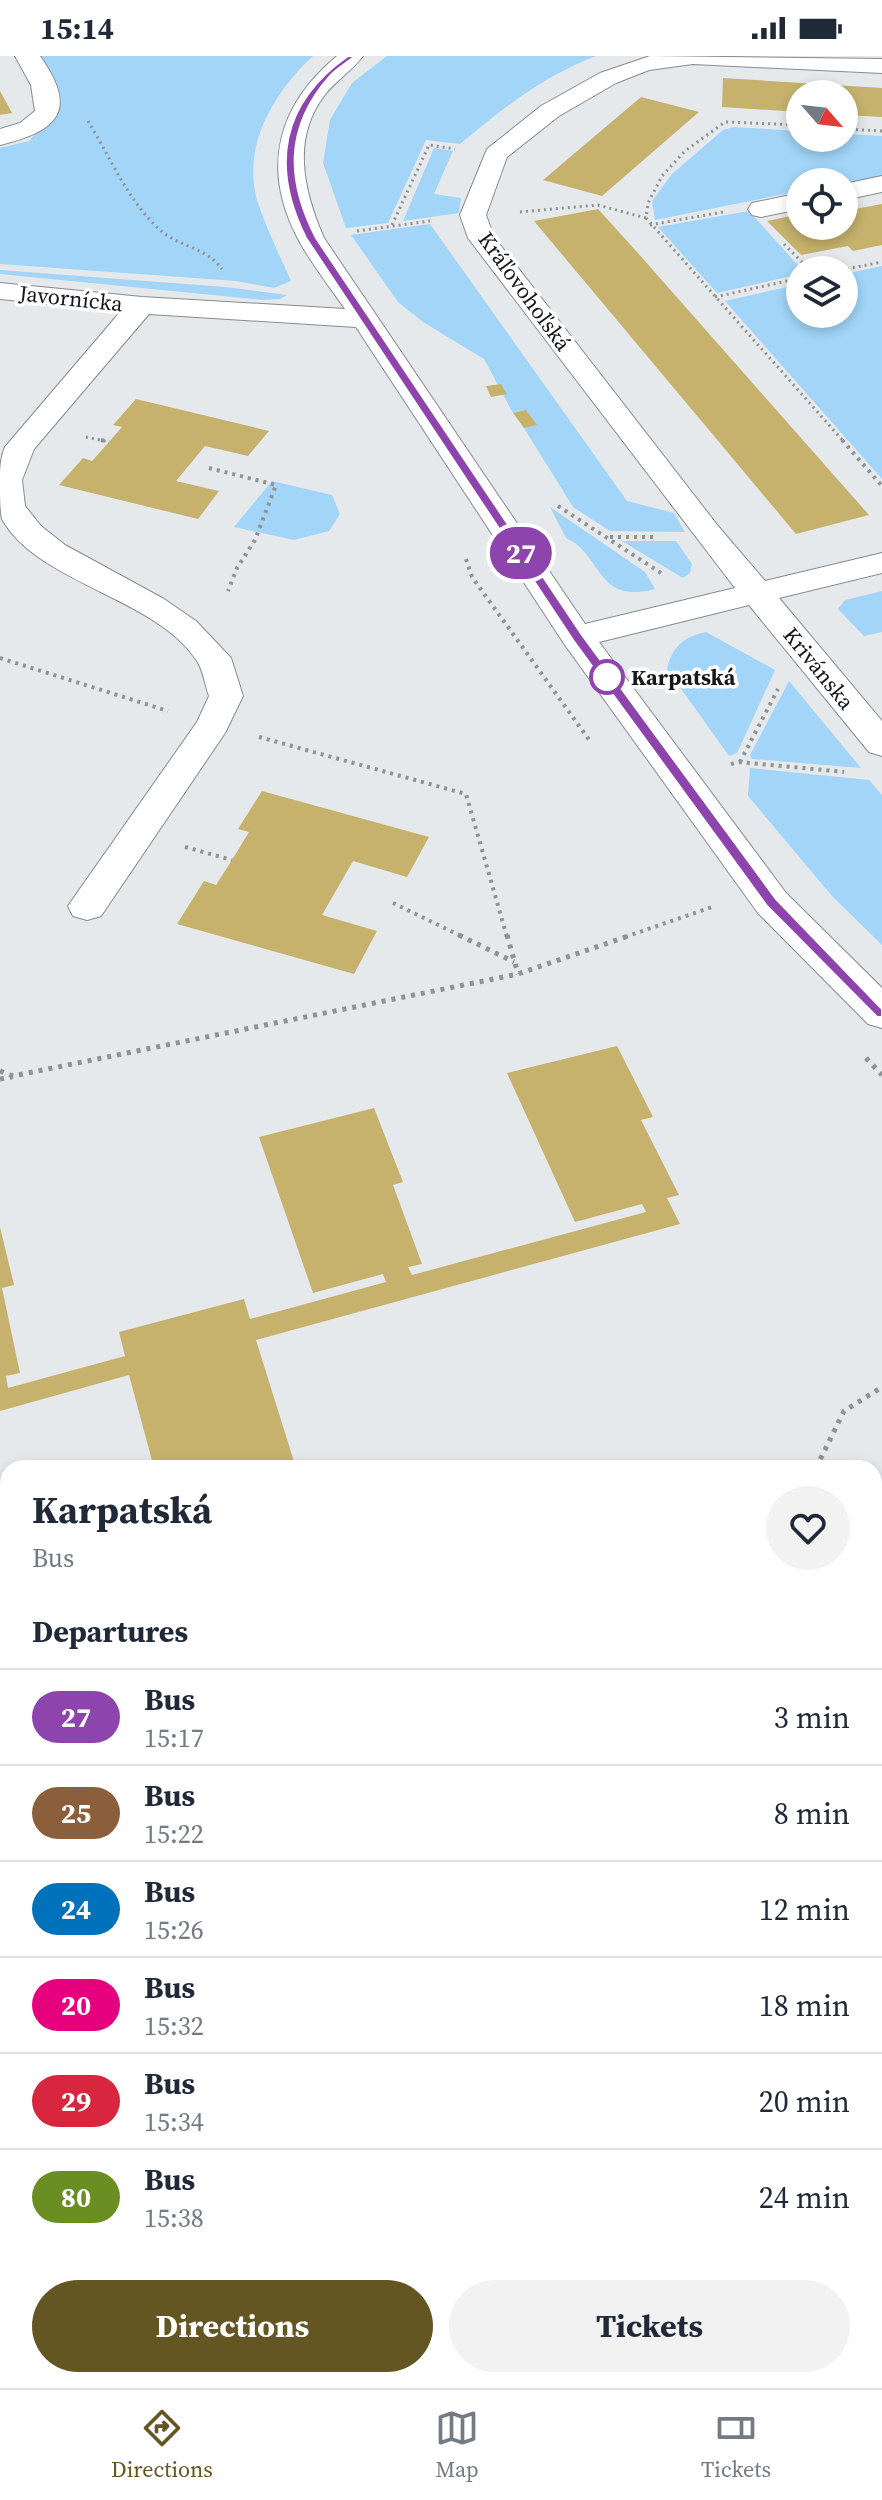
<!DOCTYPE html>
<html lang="en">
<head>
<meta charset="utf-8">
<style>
  body { margin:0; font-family:"Source Serif 4",serif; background:#f2f2f3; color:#1f2937; height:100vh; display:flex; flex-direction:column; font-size:30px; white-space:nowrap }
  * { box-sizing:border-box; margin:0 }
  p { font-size:26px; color:#747a83 }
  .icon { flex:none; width:44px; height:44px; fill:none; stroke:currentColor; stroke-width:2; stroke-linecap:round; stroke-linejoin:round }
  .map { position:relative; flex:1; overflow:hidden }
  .panel { position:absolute; left:0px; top:1404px; width:882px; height:928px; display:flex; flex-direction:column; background:#fff; border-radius:24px 24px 0 0; box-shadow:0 4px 12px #0003 }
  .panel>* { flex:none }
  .badge { padding:0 16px; border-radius:26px; font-size:28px; line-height:52px }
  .needle { width:52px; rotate:118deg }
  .controls { position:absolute; left:786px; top:24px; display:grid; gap:16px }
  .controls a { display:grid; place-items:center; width:72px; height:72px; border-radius:50%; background:#fff; box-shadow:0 4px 12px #0003; font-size:40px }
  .map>.badge { position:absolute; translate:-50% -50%; box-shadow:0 0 0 4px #fff }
  h2 { padding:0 32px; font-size:30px; line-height:72px }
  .round { display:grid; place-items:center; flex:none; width:84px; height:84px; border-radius:42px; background:#f2f2f3 }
  .headline { display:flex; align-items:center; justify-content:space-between; height:136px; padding:0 32px }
  h1 { font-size:38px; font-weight:700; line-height:60px }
  .action { display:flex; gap:16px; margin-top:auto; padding:16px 32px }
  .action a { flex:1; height:92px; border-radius:48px; background:#645623; color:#fff; font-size:32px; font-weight:700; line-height:92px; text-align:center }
  .action a+a { background:#f2f2f3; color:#1f2937 }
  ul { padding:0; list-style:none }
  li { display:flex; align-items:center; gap:24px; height:96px; padding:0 32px; border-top:2px solid #e0e1e3 }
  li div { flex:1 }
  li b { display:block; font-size:30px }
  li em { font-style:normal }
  li .badge { min-width:88px; font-weight:700; text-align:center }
  .status { display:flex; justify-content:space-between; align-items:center; height:56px; padding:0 40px; background:#fff; direction:ltr }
  .status svg { height:22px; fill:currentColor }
  .tabs { display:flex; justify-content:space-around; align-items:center; height:112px; border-top:2px solid #e0e1e3; background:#fff; font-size:22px; color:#747a83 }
  .tabs a { display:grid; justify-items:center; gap:4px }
  .tabs .on { color:#645623 }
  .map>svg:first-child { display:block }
  .green { fill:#a2d5f8 }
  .building { fill:#c6b26d }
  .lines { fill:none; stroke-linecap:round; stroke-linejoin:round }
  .minor-casing { stroke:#878b8d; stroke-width:2 }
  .path-far3 { stroke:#909294; stroke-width:3; stroke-dasharray:2 4; stroke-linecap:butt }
  .path-far2 { stroke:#909294; stroke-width:4; stroke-dasharray:3 5; stroke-linecap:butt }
  .path-far1 { stroke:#909294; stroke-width:5; stroke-dasharray:4 6; stroke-linecap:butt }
  .path { stroke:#909294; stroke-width:6; stroke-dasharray:5 8; stroke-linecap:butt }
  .minor { fill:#fff; fill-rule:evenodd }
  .line { fill:#8e44ad; stroke:#fff; stroke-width:2 }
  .stop-dot { fill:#fff; stroke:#8e44ad; stroke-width:4 }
  .labels { text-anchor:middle; stroke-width:7; stroke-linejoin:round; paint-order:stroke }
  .far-street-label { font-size:22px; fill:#161718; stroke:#fff }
  .far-stop-label { font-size:22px; font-weight:bold; fill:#161718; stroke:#fff; text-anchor:start }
</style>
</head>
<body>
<div class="status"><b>15:14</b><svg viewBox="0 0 49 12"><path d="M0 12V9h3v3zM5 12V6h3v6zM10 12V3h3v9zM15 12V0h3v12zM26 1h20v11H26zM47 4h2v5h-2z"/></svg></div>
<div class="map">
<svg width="882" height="2332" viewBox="0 0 882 2332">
  <rect width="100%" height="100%" fill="#e5e9eb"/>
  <g class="green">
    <path d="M33,0H313C273,37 239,94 259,150C268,176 280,200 291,225L274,232L236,225L0,208V92L29,85L61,48L44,11Z"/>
    <path d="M387,0H596C545,19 502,53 460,88L426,84L388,167L346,172L323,107L330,64L352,27Z"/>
    <path d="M733,71L800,75V82H844V78L882,80V120L844,127L800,126V135L655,164L652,145L672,118L723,74Z"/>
    <path d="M434,92L453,95L434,138L461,142L459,157L403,165Z"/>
    <path d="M749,155L802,214L800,218L717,237L658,171Z"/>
    <path d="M430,168L627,445L674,457L685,476L610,475L573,451L524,372L536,369L526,354L513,357L484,303L423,266L398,246L351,179Z"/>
    <path d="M882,210V423L725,245L800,228V258H844V218Z"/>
    <path d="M0,214L226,231L287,239L280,243L263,244L0,218Z"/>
    <path d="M272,425L332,439L340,458L329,475L294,484L234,471Z"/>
    <path d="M550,451L645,516L655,533C595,549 603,498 566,482Z"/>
    <path d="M622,485H676L692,508L690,517L683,522Z"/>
    <path d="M882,535V576L864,580L838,553L845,544Z"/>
    <path d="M706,576L775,614L737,697L729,700L667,613C672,591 683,581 706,576Z"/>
    <path d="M789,625L861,712L752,703L750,699Z"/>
    <path d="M750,712L869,724L882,739V889L832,840L748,740Z"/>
  </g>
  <g class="building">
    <path d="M723,22L882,32V61L844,59V38H800V56L722,51Z"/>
    <path d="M0,35L12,57L0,59Z"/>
    <path d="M641,41L699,56L602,140L543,124Z"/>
    <path d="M882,148V189L853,195L848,190L801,199L767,165L800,158V170H844V155Z"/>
    <path d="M598,153L637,196L869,459L796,478L534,165Z"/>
    <path d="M501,328L507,338L491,341L486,330Z"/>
    <path d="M136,343L269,375L248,400L205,390L176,425L219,435L198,463L59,429L83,402L92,405L109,386L122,371L113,369Z"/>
    <path d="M526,354L537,369L524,372L513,357Z"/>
    <path d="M262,735L429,781L407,821L353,805L322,859L377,875L354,918L177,868L204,825L216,829L232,804L249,776L238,773Z"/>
    <path d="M617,990L653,1061L641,1064L679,1139L667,1142L680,1168L256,1284L296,1412H154L129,1319L0,1355V1171L14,1229L2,1232L20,1317L6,1320L8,1332L125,1300L119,1276L244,1243L250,1263L386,1226L383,1218L313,1237L259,1081L374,1052L403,1126L393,1129L422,1208L408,1211L412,1219L646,1156L642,1148L575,1166L507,1017Z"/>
    <path d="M882,1578V1654L874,1650V1603Z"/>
    <path d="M0,2152L8,2156V2324H328L344,2332H0Z"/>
  </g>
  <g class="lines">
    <defs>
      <g id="minor">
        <path d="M15,0H40C79,55 58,75 0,89V73L20,67L35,55L31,29Z"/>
        <path d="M337,0H363C352,15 335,25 324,40C291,84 304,136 324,182L585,568L735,532L468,182L460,159L487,93L541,50L600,17L650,0L882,3V17L693,8L649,14L616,27L559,60L507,101L486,159L494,181L718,470L765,525L882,497V517L779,542L882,665V700L869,696L749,549L599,586L786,837L882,932V972L868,968L758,857L565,589L356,271L149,258L34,393L22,424L25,450L41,470L65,489L164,543L196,565L231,602L243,640L225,677L101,860L87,864L73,860L68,850L197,666L209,640C205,629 203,614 197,605C156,541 38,528 2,463C0,454 0,437 0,427C0,413 0,403 5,391L121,255L0,243V227L142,241L345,253C329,230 310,206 297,181C261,111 278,49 337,0Z"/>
        <path d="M882,120V136L844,144V128Z"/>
        <path d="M800,137V153L761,161L752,159L748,153L752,147Z"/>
        <path d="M0,1874L8,1877V1934L0,1931Z"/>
        <path d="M874,1888L882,1891V2049L874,2046Z"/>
        <path d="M874,2322L878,2332H802L799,2324Z"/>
      </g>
    </defs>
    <use href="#minor" class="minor-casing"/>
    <g class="path-far3">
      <path d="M88,65C110,101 128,145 160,174C179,191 206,191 222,213"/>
      <path d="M800,69L725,66L685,95L662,120L648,147L646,162L844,386"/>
      <path d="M844,73L882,75"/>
      <path d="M520,156L598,149L646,162"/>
      <path d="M392,169L429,89L455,93"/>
      <path d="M650,169L723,156"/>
      <path d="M357,175L430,165"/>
      <path d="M784,188L810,214"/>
      <path d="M841,214L882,206"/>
      <path d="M715,241L800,222"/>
      <path d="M86,381L109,386"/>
    </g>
    <g class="path-far2">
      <path d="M101,384L109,386"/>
      <path d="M842,384L882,430"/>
      <path d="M209,412L276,429L255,484L237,512L228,535"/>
      <path d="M558,450L661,517"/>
      <path d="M610,481H656"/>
      <path d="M466,503L472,521L590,685"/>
      <path d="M0,602L168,655"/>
      <path d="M259,681L466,738L507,881"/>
      <path d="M740,706L778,633"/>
      <path d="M731,708L740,706L844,716"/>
      <path d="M185,791L232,804"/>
      <path d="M393,847L463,881"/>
      <path d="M625,881L712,851"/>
    </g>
    <g class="path-far1">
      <path d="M459,879L514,906"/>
      <path d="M507,879L518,918"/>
      <path d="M866,1002L882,1019"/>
      <path d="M0,1015L13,1020L518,918L631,879"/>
      <path d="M0,1023L12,1021"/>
      <path d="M816,1412L844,1355L882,1331"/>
    </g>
    <g class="path">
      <path d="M0,1664H8"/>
      <path d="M0,2062L8,2066"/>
      <path d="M874,2241H882"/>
      <path d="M509,2324L525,2332"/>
    </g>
    <use href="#minor" class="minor"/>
  </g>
  <path class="line" d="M348,0H355C347,7 337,12 330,20C285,71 286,124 316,182L582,579L776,843L882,953V961H877L767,850L573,584L306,182C270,110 281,47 348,0Z"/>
  <circle class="stop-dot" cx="607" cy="621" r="16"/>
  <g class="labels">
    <g class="far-street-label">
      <text transform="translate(525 235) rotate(54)" y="8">Kráľovohoľská</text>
      <text transform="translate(71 242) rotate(6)" y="8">Javornícka</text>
      <text transform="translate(819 612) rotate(51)" y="8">Krivánska</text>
    </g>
    <g class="far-stop-label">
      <text x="631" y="629">Karpatská</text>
    </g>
  </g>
</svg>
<div class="controls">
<a><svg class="needle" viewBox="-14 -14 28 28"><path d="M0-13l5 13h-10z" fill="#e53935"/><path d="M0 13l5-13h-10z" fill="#747a83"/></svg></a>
<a><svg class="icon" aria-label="locate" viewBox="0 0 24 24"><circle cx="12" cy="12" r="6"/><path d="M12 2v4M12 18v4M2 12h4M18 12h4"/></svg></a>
<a><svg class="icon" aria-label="layers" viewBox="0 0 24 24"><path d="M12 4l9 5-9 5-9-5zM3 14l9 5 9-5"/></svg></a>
</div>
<b class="badge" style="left:521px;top:497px;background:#8e44ad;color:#fff">27</b>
<section class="panel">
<div class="headline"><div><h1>Karpatská</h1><p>Bus</p></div><a class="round"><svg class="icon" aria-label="heart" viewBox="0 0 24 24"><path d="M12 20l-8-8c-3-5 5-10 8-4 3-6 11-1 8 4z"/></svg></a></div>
<h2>Departures</h2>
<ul>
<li><span class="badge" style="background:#8e44ad;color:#fff">27</span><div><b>Bus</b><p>15:17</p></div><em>3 min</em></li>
<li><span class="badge" style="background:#8b5e3c;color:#fff">25</span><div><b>Bus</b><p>15:22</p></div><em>8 min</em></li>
<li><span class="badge" style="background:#0072bc;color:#fff">24</span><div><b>Bus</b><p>15:26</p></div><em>12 min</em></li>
<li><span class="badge" style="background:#e6007e;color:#fff">20</span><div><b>Bus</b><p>15:32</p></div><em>18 min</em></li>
<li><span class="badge" style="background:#d7263d;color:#fff">29</span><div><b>Bus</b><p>15:34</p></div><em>20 min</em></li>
<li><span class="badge" style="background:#6b8e23;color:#fff">80</span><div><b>Bus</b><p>15:38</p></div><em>24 min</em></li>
</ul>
<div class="action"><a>Directions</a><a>Tickets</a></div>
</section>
</div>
<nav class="tabs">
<a class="on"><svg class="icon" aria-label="directions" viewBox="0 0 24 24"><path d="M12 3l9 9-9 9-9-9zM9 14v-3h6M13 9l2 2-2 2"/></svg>Directions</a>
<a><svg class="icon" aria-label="map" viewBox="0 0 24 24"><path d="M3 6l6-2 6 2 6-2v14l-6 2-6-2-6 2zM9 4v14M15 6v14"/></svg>Map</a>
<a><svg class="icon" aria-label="tickets" viewBox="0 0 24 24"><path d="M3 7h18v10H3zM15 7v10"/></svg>Tickets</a>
</nav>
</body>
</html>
